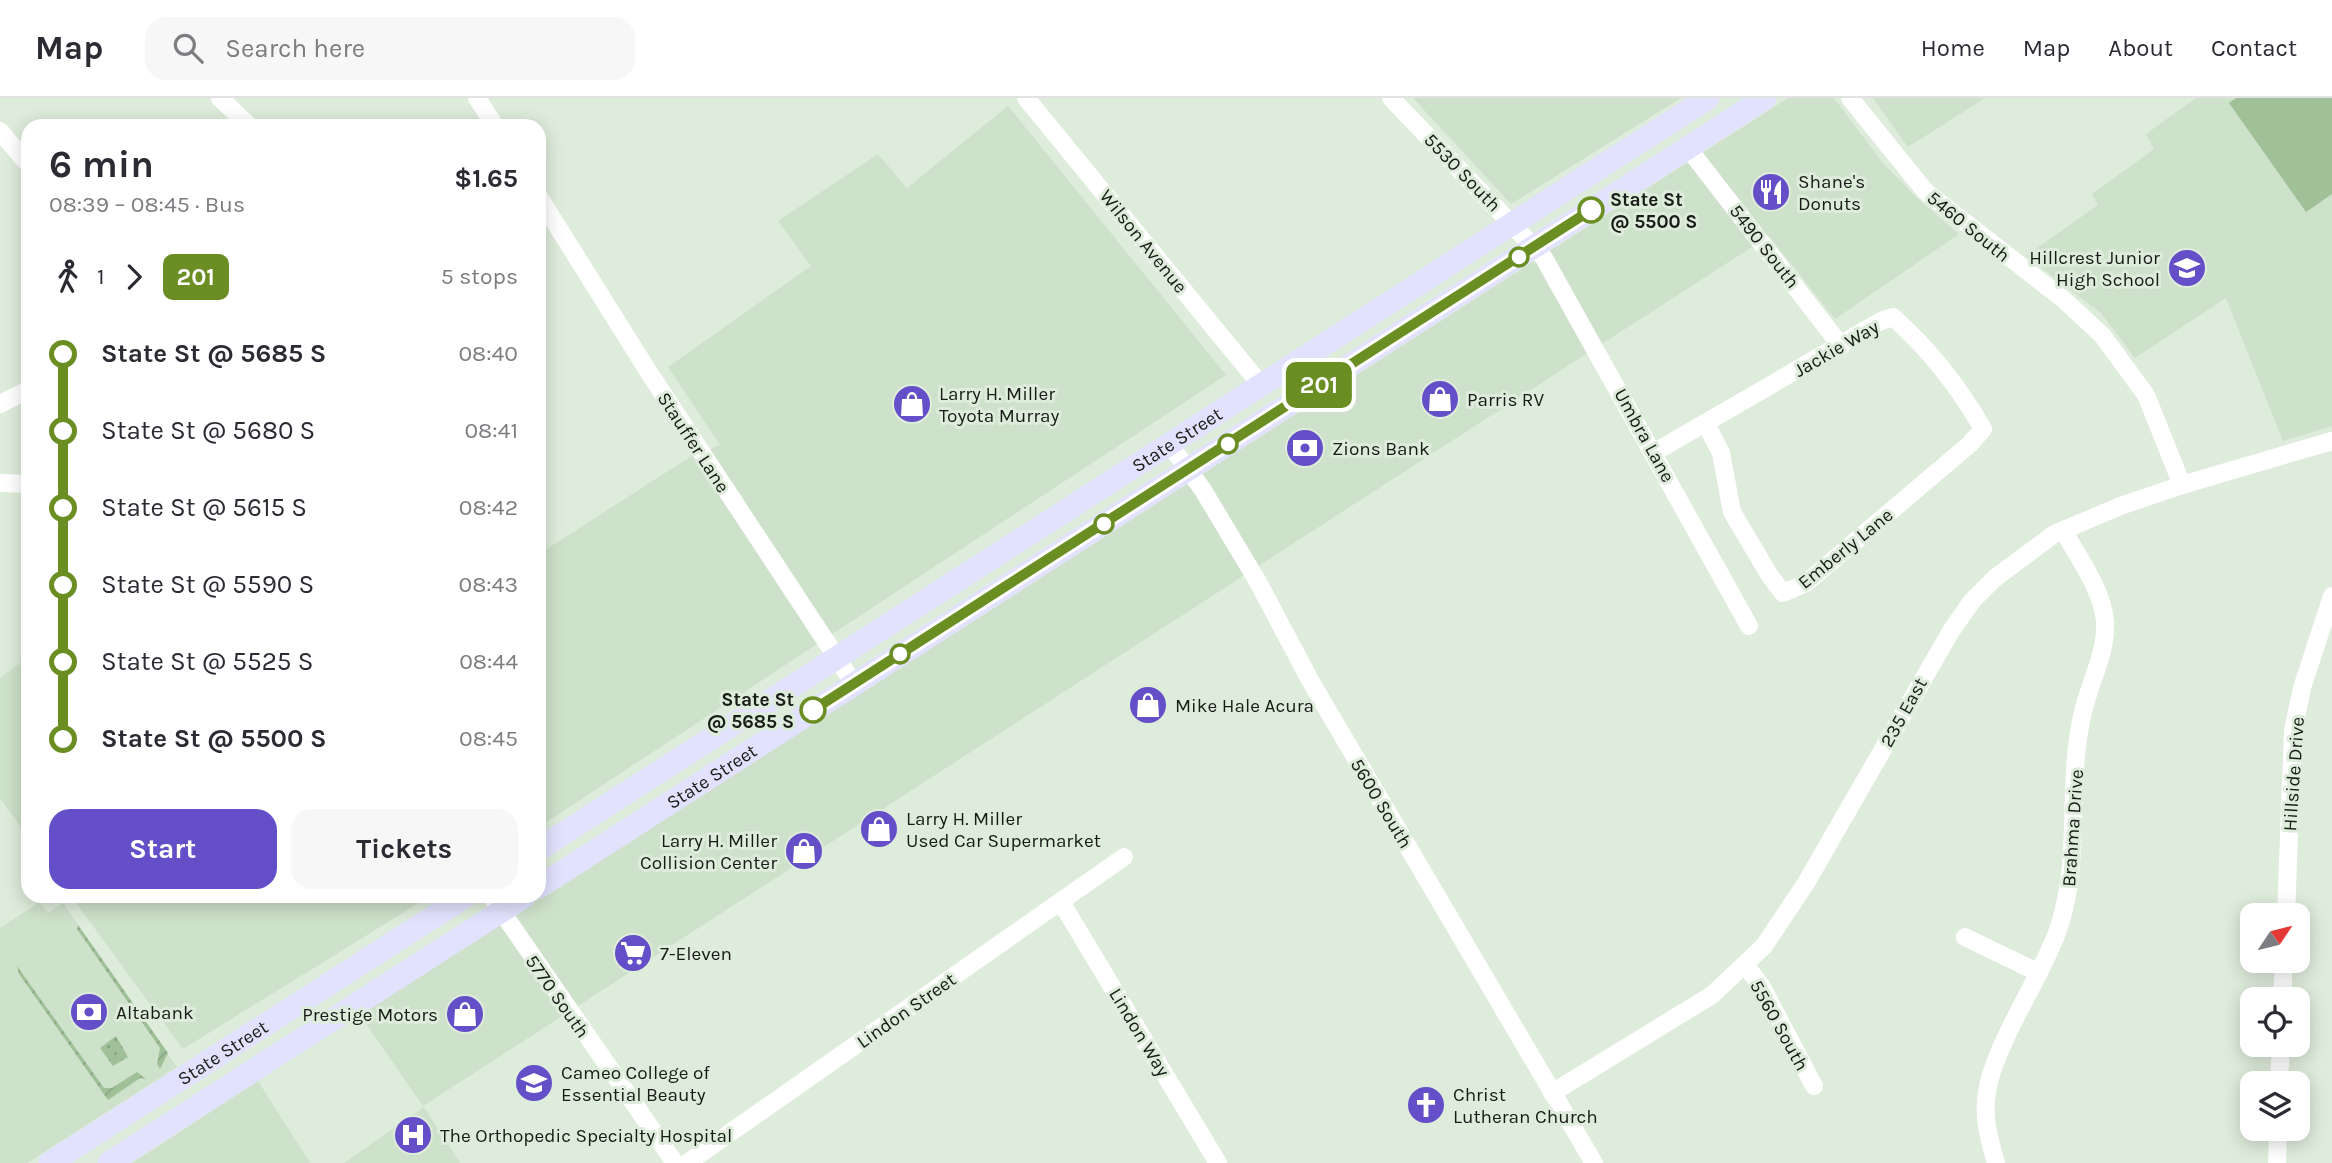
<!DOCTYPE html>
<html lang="en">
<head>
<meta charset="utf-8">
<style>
  body { margin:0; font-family:Karla,sans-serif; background:#f7f7f7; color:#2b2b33; height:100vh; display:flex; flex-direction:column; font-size:26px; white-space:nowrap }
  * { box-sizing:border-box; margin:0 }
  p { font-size:23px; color:#7c7c81 }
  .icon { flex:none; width:38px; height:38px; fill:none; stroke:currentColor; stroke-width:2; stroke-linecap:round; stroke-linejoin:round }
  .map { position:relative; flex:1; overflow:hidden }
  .drawer { position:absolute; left:21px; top:21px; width:525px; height:784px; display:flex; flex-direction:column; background:#fff; border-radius:21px; box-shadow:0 4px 18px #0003 }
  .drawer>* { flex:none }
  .badge { padding:0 14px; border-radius:10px; font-size:24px; line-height:46px }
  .needle { width:46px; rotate:55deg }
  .buttons { position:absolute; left:2240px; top:805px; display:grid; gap:14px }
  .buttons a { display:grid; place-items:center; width:70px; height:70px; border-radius:14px; background:#fff; box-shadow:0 4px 18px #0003; font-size:35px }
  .map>.badge { position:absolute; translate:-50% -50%; box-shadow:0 0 0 4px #fff }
  .legs { display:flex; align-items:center; gap:10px; height:77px; padding:0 28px; font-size:23px }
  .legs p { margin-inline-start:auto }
  .head { display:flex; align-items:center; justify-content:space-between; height:119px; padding:0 28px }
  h1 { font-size:38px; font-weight:700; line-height:52px }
  .primary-button { display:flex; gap:14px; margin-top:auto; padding:14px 28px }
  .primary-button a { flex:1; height:80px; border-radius:21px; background:#644fc8; color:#fff; font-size:28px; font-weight:700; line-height:80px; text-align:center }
  .primary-button a+a { background:#f7f7f7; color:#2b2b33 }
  ul { padding:0 28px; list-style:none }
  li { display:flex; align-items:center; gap:24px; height:77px; font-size:26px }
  li i { display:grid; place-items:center; width:10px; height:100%; margin:0 9px; background:currentColor }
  li i::after { content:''; width:18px; height:18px; margin:-9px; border:5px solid; border-radius:50%; background:#fff }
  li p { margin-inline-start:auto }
  li:first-child i { background:linear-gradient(#0000 50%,currentColor 0) }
  li:last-child i { background:linear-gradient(currentColor 50%,#0000 0) }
  header { display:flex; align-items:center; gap:42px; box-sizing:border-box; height:98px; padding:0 35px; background:#fff; border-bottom:2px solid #e1e1e2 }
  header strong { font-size:33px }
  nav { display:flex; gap:38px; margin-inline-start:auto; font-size:24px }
  .search { width:490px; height:63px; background:#f7f7f7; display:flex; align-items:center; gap:18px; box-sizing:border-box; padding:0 24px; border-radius:21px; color:#7c7c81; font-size:26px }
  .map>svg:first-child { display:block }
  .built { fill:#cee1ca }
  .grass { fill:url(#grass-dots) }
  .garden { fill:url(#garden-furrows) }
  .pitch { fill:#a0c098 }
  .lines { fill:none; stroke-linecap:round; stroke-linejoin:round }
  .minor { stroke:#fff; stroke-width:18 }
  .major { stroke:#e2e2fe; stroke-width:23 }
  .line-1-casing { stroke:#fff; stroke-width:16 }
  .line-1 { stroke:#6b8e23; stroke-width:10 }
  .stop-1-dot { fill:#fff; stroke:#6b8e23; stroke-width:3.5 }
  .labels { text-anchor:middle; stroke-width:6; stroke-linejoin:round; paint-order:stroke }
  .street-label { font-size:19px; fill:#171c16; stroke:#deecdb }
  .poi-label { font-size:19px; fill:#171c16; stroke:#deecdb; text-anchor:start }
  .stop-label { font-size:19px; font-weight:bold; fill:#171c16; stroke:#deecdb; text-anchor:start }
</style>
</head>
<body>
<header>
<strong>Map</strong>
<div class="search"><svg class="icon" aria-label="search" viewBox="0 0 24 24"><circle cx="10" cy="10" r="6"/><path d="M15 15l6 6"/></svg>Search here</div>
<nav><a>Home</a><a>Map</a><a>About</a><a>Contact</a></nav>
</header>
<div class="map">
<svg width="2332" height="1065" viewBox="0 0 2332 1065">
  <defs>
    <pattern id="grass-dots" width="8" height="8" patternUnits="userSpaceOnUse" patternTransform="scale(1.75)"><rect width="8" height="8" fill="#a0c098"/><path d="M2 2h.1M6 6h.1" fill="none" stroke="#89a482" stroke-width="1.8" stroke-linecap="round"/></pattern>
    <pattern id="garden-furrows" width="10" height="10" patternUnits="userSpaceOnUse" patternTransform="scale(1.75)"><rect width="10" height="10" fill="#a0c098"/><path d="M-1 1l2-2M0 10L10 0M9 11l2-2" fill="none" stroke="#89a482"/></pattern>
  </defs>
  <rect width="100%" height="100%" fill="#deecdb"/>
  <g class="built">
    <path d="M1413,0H1681L1511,106Z"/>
    <path d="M1788,0H1834L1882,64L1916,99L1959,136L1835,221L1769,138L423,1008L360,917Z"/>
    <path d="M1873,0H1985L1908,49Z"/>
    <path d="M2196,0H2332V328L2283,343L2226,200L2135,260L2101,215L2026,158L2098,107L2092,96L2154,51L2146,36Z"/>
    <path d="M1008,8L1226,277L539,729V456L690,359L720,347L668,269L811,168L778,123L878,56L907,90Z"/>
    <path d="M28,559V739L0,700V580Z"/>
    <path d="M71,798H430L183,951Z"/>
    <path d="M40,804L48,815L63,805L177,969L27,1065H0V830Z"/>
    <path d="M258,983L310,1065H132L166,1043Z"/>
    <path d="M424,1009L460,1065H344Z"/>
  </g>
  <path class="grass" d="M116,938L128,959L113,968L100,950Z"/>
  <g class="garden">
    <path d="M78,827L168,955L160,971L157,966L160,950L77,831Z"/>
    <path d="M17,868L104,990H112L137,974L146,981L140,980L108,1002L19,876Z"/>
  </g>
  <path class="pitch" d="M2236,0H2332V96L2306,114L2229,5Z"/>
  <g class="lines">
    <g class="minor">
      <path d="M220,0L249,28"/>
      <path d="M477,0L495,28"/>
      <path d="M1026,0L1261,287"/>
      <path d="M1391,0L1544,160L1749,528"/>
      <path d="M1850,0L1925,93L2063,201L2102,237L2146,297L2182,387"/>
      <path d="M0,33L28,66"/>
      <path d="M1688,50L1841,248"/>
      <path d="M539,99L648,273L854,586"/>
      <path d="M0,306L28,292"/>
      <path d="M1169,346L1203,392L1258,484L1311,584L1594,1065"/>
      <path d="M1655,354L1881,223L1893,219C1928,250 1960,291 1983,331L1970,346L1806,485L1783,495L1770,478L1732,414L1721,355L1706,326"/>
      <path d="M0,385L28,386"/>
      <path d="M491,798L675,1065"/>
      <path d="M1061,804L1218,1065"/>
      <path d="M2286,817L2293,633L2302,590L2332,498"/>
      <path d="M1965,839L2039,875"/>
      <path d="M1746,868L1762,889L1814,988"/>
      <path d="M2282,901L2284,863"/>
      <path d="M2279,985L2281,947"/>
      <path d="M1552,995L1712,897L1764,848L1806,785L1951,533L1972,503L1995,480L2054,436L2123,407L2182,387L2332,343"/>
      <path d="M687,1065L1124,759"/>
      <path d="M1996,1065C1990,1044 1984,1024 1986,1003C1989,953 2041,881 2058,832C2083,760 2065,683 2084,610C2091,582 2107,553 2105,523C2102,491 2078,459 2063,432"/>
      <path d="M2277,1065L2278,1031"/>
    </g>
    <g class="major">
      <path id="s1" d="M539,751L1708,0"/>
      <path id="s2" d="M539,789L1765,0"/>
      <path id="s3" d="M50,1065L466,798"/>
      <path d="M109,1065L525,798"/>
    </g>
  </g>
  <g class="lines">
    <defs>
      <path id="line-1" d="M813,612L1591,112"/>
    </defs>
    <use href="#line-1" class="line-1-casing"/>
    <use href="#line-1" class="line-1"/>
  </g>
  <defs>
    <symbol id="restaurant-disc" viewBox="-11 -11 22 22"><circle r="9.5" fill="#644fc8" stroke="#deecdb"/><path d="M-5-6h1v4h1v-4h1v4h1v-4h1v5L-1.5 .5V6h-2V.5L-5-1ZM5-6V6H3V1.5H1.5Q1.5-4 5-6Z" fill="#fff"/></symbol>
    <symbol id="school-disc" viewBox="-11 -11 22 22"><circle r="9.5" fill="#644fc8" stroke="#deecdb"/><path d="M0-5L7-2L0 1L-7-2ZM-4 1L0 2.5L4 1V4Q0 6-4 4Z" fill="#fff"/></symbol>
    <symbol id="shop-disc" viewBox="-11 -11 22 22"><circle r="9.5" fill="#644fc8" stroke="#deecdb"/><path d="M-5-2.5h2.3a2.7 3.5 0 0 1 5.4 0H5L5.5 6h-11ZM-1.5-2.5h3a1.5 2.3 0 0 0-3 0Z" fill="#fff"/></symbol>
    <symbol id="bank-disc" viewBox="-11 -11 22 22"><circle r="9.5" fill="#644fc8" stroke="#deecdb"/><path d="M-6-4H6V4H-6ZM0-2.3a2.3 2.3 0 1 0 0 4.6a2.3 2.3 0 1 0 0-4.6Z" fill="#fff"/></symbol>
    <symbol id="supermarket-disc" viewBox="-11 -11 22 22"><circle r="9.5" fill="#644fc8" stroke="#deecdb"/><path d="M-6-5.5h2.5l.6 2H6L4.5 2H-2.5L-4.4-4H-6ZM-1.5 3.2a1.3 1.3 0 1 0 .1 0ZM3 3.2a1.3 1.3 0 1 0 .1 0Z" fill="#fff"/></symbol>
    <symbol id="university-disc" viewBox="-11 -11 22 22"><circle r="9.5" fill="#644fc8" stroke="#deecdb"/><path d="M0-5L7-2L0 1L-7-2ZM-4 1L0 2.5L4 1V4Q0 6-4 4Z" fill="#fff"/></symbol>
    <symbol id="church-disc" viewBox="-11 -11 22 22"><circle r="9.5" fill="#644fc8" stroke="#deecdb"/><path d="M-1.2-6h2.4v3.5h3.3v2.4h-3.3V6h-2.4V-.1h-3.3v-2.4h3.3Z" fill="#fff"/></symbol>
    <symbol id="hospital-disc" viewBox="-11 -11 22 22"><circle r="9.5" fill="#644fc8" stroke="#deecdb"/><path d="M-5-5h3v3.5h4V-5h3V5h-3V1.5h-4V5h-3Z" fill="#fff"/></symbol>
  </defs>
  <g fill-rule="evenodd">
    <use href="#restaurant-disc" x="1749" y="72" width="44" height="44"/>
    <use href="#school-disc" x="2165" y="148" width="44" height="44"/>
    <use href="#shop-disc" x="1418" y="279" width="44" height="44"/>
    <use href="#shop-disc" x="890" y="284" width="44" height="44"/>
    <use href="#bank-disc" x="1283" y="328" width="44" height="44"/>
    <use href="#shop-disc" x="1126" y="585" width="44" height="44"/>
    <use href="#shop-disc" x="857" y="709" width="44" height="44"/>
    <use href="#shop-disc" x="782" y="731" width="44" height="44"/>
    <use href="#supermarket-disc" x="611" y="833" width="44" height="44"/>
    <use href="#bank-disc" x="67" y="892" width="44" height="44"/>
    <use href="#shop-disc" x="443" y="894" width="44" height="44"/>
    <use href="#university-disc" x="512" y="963" width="44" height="44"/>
    <use href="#church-disc" x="1404" y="985" width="44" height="44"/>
    <use href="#hospital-disc" x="391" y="1015" width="44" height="44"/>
  </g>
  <g class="stop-1-dot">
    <circle cx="1591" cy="112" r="12"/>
    <circle cx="1519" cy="159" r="9"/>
    <circle cx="1228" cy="346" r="9"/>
    <circle cx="1104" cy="426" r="9"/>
    <circle cx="900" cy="556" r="9"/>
    <circle cx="813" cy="612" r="12"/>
  </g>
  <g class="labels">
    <g class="street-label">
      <text transform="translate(1463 74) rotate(46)" y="7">5530 South</text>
      <text transform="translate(1969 128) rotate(39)" y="7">5460 South</text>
      <text transform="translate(1144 143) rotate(51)" y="7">Wilson Avenue</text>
      <text transform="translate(1765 148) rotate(52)" y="7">5490 South</text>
      <text transform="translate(1836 250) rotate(-30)" y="7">Jackie Way</text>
      <text transform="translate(1645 337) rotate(61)" y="7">Umbra Lane</text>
      <text dy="7" stroke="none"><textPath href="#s1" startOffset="758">State Street</textPath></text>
      <text transform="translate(694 344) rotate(57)" y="7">Stauffer Lane</text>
      <text transform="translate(1845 450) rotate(-39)" y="7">Emberly Lane</text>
      <text transform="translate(1903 614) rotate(-61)" y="7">235 East</text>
      <text transform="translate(2293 676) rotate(-86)" y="7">Hillside Drive</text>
      <text dy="7" stroke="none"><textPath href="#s2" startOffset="205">State Street</textPath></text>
      <text transform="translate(1382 705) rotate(59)" y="7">5600 South</text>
      <text transform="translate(2072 730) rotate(-86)" y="7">Brahma Drive</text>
      <text transform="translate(558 898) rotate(55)" y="7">5770 South</text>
      <text transform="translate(906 912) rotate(-35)" y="7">Lindon Street</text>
      <text transform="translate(1780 927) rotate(61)" y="7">5560 South</text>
      <text transform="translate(1140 934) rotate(59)" y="7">Lindon Way</text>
      <text dy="7" stroke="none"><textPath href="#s3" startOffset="205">State Street</textPath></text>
    </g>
    <g class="poi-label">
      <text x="1798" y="90">Shane's<tspan x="1798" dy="22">Donuts</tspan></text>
      <text x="2160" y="166" text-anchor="end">Hillcrest Junior<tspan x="2160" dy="22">High School</tspan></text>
      <text x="939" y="302">Larry H. Miller<tspan x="939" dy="22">Toyota Murray</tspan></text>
      <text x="1467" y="308">Parris RV</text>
      <text x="1332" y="357">Zions Bank</text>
      <text x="1175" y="614">Mike Hale Acura</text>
      <text x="906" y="727">Larry H. Miller<tspan x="906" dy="22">Used Car Supermarket</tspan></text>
      <text x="777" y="749" text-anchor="end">Larry H. Miller<tspan x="777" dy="22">Collision Center</tspan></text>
      <text x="660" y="862">7-Eleven</text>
      <text x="116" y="921">Altabank</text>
      <text x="438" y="923" text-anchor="end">Prestige Motors</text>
      <text x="561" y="981">Cameo College of<tspan x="561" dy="22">Essential Beauty</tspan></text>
      <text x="1453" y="1003">Christ<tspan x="1453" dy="22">Lutheran Church</tspan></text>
      <text x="440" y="1044">The Orthopedic Specialty Hospital</text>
    </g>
    <g class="stop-label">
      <text x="1610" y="108">State St<tspan x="1610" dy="22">@ 5500 S</tspan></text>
      <text x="794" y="608" text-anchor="end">State St<tspan x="794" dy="22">@ 5685 S</tspan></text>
    </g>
  </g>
</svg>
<div class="buttons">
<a><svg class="needle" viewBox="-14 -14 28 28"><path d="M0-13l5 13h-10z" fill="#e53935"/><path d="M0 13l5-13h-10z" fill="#7c7c81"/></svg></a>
<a><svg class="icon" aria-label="locate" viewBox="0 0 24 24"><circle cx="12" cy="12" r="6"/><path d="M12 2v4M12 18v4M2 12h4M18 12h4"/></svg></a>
<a><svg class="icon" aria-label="layers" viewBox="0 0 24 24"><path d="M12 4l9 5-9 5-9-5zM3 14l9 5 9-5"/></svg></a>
</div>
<b class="badge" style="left:1319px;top:287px;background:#6b8e23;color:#fff">201</b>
<section class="drawer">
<div class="head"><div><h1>6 min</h1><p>08:39 – 08:45 · Bus</p></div><b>$1.65</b></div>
<div class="legs"><svg class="icon" aria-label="walk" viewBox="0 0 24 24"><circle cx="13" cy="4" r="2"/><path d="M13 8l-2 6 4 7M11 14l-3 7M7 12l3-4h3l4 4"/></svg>1<svg class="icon" aria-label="forward" viewBox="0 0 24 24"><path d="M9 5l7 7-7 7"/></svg><b class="badge" style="background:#6b8e23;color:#fff">201</b><p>5 stops</p></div>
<ul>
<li><i style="color:#6b8e23"></i><b>State St @ 5685 S</b><p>08:40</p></li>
<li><i style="color:#6b8e23"></i><span>State St @ 5680 S</span><p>08:41</p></li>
<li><i style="color:#6b8e23"></i><span>State St @ 5615 S</span><p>08:42</p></li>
<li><i style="color:#6b8e23"></i><span>State St @ 5590 S</span><p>08:43</p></li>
<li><i style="color:#6b8e23"></i><span>State St @ 5525 S</span><p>08:44</p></li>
<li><i style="color:#6b8e23"></i><b>State St @ 5500 S</b><p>08:45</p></li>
</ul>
<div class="primary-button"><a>Start</a><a>Tickets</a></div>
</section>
</div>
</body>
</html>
